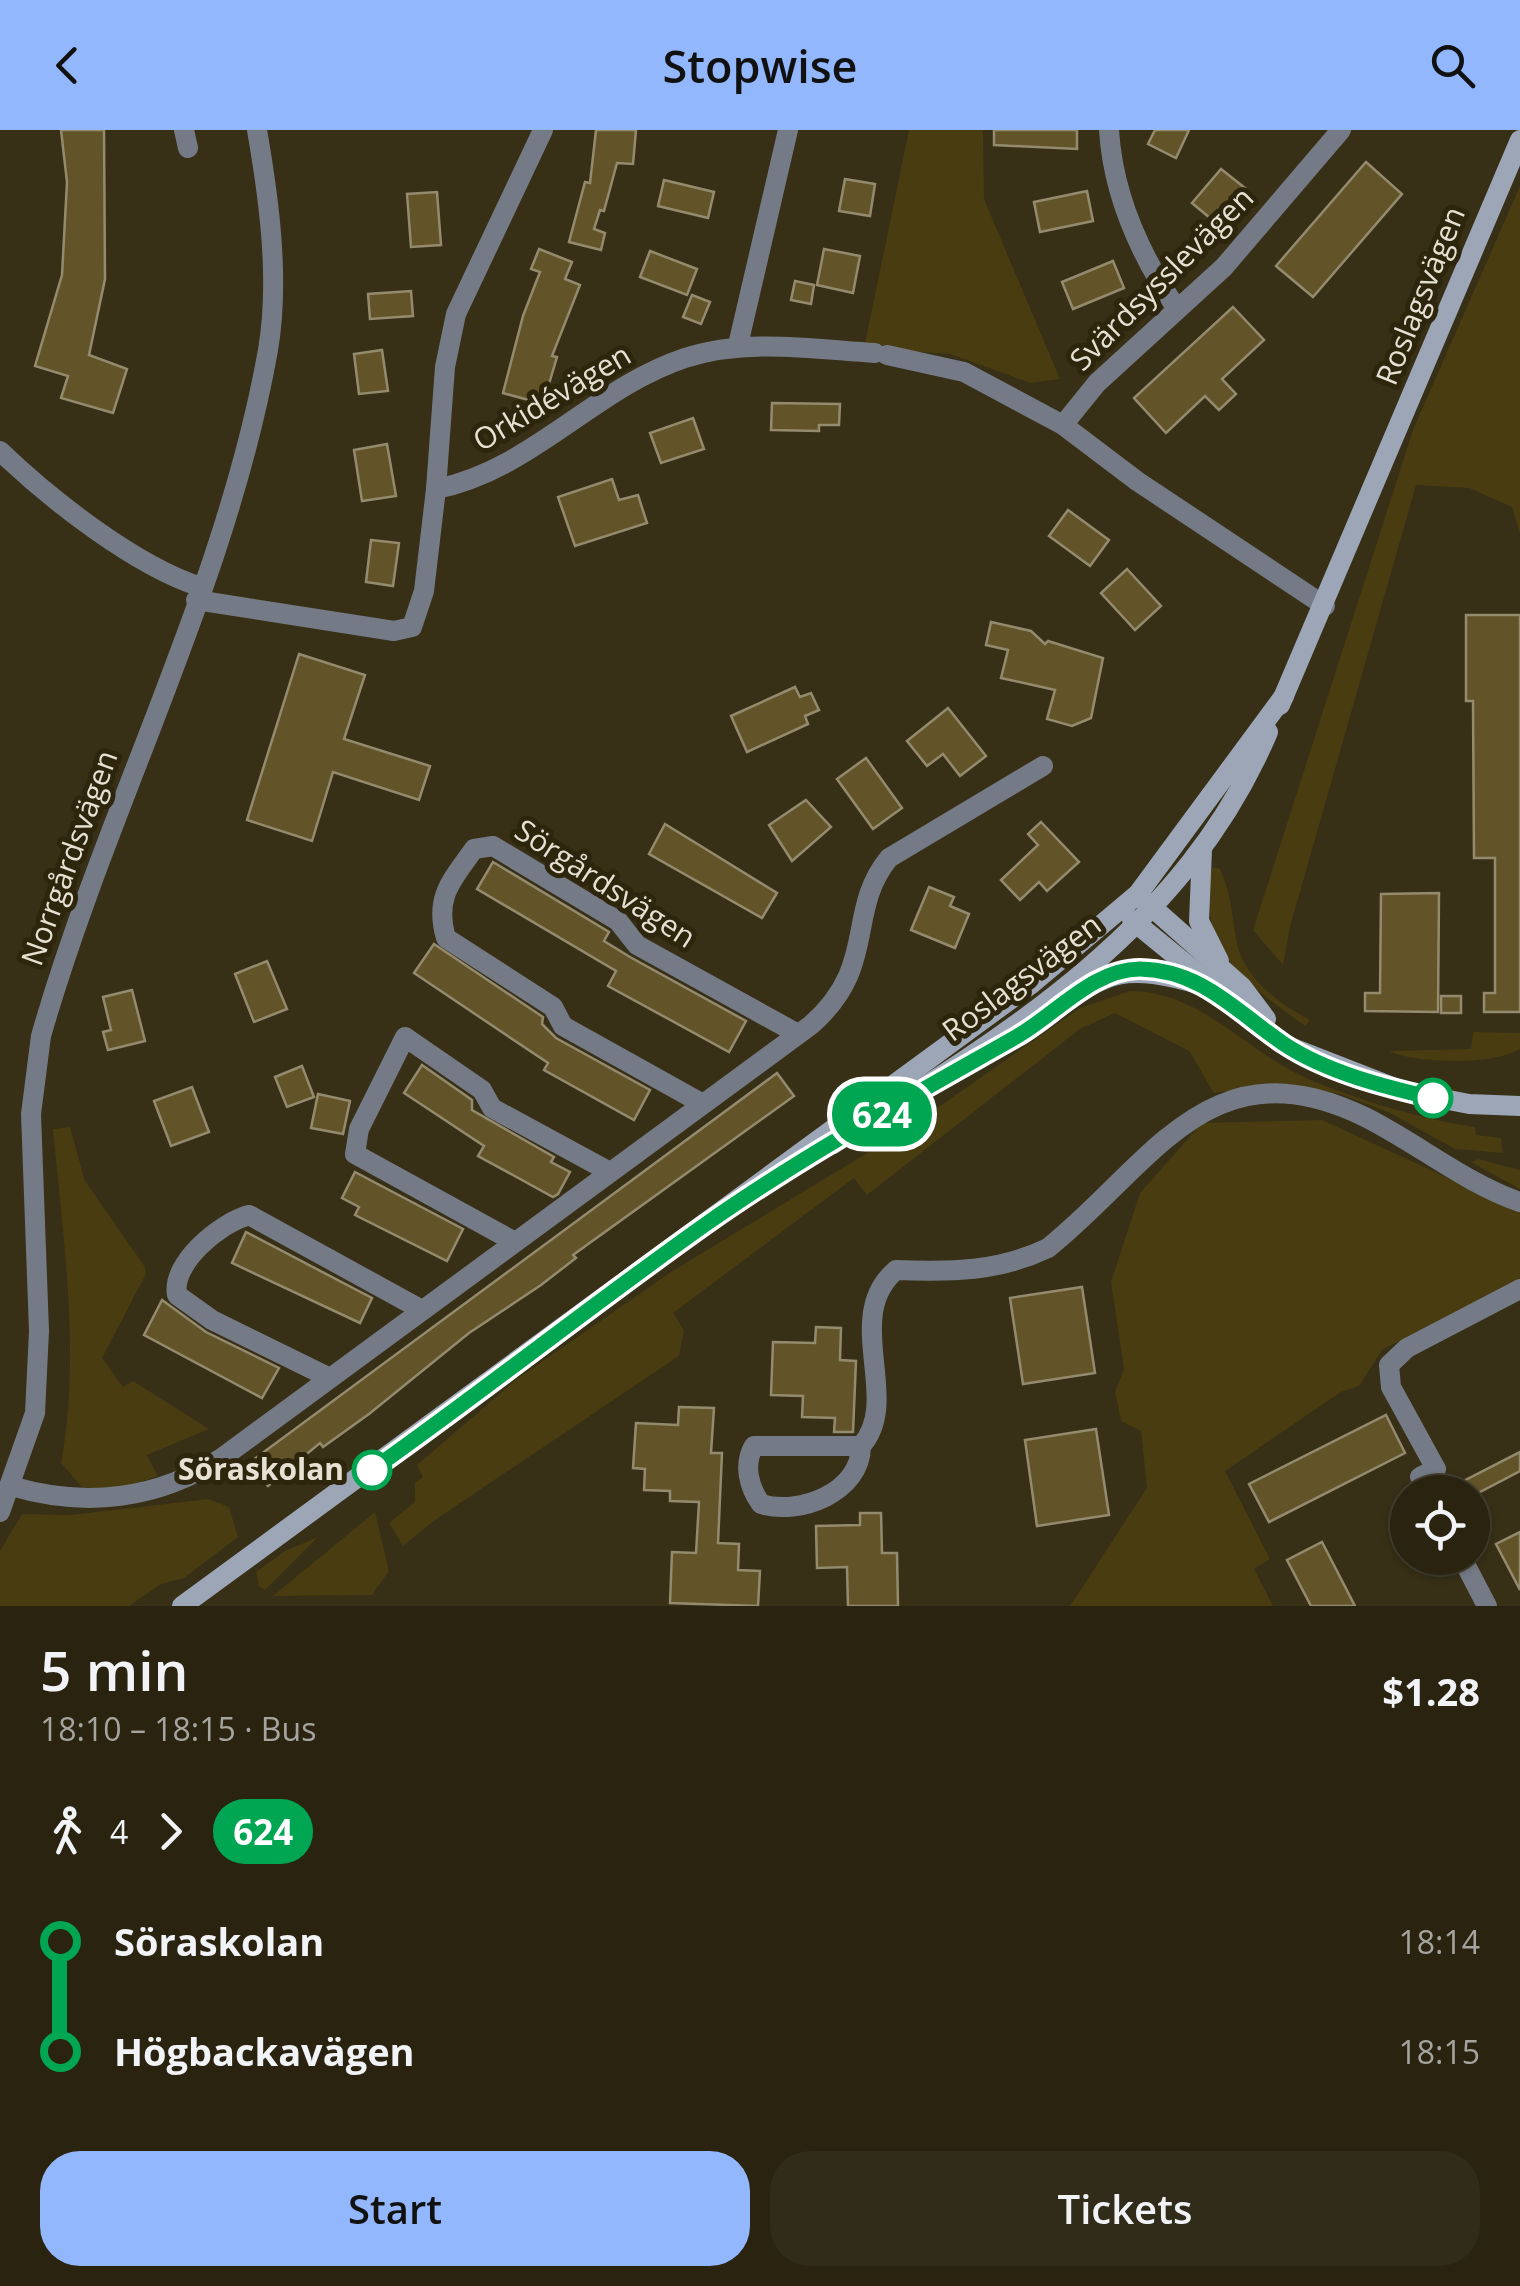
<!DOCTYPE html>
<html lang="en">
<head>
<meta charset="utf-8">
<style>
  body { margin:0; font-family:"Open Sans",sans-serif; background:#312b19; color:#f1f3f6; height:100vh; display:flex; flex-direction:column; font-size:38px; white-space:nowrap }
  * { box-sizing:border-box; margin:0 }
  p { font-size:32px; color:#a5a49f }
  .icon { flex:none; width:55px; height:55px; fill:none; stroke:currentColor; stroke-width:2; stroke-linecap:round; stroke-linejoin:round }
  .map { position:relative; height:1476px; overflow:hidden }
  .side { display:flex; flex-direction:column; background:#292310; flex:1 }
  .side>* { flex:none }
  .badge { padding:0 20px; border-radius:32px; font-size:35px; line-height:65px }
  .fabs { position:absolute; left:1390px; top:1345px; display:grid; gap:20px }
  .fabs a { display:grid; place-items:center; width:100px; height:100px; border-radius:50%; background:#292310; box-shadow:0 2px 8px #0004,0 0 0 2px #454030; font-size:50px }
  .map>.badge { position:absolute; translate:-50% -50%; box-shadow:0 0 0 5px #fff }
  .legs { display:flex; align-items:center; gap:15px; height:110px; padding:0 40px; font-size:32px }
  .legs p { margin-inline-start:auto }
  .head { display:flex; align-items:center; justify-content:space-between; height:170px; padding:0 40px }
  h1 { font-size:55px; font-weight:600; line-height:75px }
  .action { display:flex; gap:20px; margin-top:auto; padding:20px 40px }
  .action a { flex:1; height:115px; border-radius:40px; background:#93b7fd; color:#111; font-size:40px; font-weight:600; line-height:115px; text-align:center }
  .action a+a { background:#312b19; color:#f1f3f6 }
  ul { padding:0 40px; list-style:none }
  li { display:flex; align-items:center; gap:35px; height:110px; font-size:38px }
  li i { display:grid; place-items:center; width:15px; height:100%; margin:0 12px; background:currentColor }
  li i::after { content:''; width:25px; height:25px; margin:-12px; border:8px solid; border-radius:50%; background:#292310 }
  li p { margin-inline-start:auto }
  li:first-child i { background:linear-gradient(#0000 50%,currentColor 0) }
  li:last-child i { background:linear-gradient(currentColor 50%,#0000 0) }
  header { display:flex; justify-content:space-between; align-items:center; height:130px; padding:0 40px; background:#93b7fd; color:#111; font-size:45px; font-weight:600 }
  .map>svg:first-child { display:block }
  .green { fill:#493c10 }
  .building { fill:#625428; stroke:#948b6f; stroke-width:2.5 }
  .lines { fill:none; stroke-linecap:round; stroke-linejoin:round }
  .street { stroke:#757b86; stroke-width:20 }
  .secondary { stroke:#9ca6b7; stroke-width:20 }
  .line-1-casing { stroke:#fff; stroke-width:22 }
  .line-1 { stroke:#00a651; stroke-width:15 }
  .stop-1-dot { fill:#fff; stroke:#00a651; stroke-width:5 }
  .labels { text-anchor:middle; stroke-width:10; stroke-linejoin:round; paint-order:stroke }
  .street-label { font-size:30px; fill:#e6e1d3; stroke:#2d250c }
  .stop-label { font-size:30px; font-weight:bold; fill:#e6e1d3; stroke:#2d250c; text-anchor:end }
</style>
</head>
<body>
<header><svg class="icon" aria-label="back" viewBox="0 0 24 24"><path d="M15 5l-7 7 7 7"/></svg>Stopwise<svg class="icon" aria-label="search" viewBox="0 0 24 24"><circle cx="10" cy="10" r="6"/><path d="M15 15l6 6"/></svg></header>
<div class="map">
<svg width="1520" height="1476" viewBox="0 0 1520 1476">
  <rect width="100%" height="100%" fill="#372f16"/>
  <g class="green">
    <path d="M909,0H983L984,69L1060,249L1031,253L950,224L864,218Z"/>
    <path d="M1520,56V404L1512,377L1469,358L1416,355L1290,797L1283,835L1253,800L1413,300Z"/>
    <path d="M1212,737L1220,739C1231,763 1232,784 1236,809C1243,848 1278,873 1310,890L1305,896C1244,852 1196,820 1212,737Z"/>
    <path d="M1130,861C1201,861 1245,921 1306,948C1354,969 1425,990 1475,997L1476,1005L1501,1008L1503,1023L1455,1019L1390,983L1340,964L1282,954L1214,963L1189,921L1115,883L1080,899L867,1065L854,1048L673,1183L684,1200L679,1226L435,1390L403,1416L389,1393L415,1372V1353L423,1347L417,1335L517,1249L671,1142L910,997L1080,878Z"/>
    <path d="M1473,902L1520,903V919C1497,935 1414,934 1389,921L1471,919Z"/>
    <path d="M1322,990L1520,1081V1148L1382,1220L1359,1256L1341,1262L1225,1341L1270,1429L1254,1439L1273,1476H1070L1147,1358L1141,1301L1121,1291L1115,1262L1124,1239L1111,1152L1140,1063L1202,993Z"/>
    <path d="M70,997L85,1051L145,1137L146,1144L102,1228L123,1257L133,1251L209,1299L147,1325L158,1346L114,1361L82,1357L61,1333C81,1224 63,1108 53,999Z"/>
    <path d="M1478,1029L1520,1040V1059L1471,1032Z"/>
    <path d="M209,1369L229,1377L238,1407L184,1448L161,1454L129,1476H0V1421L22,1384L70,1385Z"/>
    <path d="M375,1382L389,1441L372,1465L273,1466Z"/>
    <path d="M318,1407L265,1460L259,1456L256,1442L285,1421Z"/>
  </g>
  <g class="building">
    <path d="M61,0H104L105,149L89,225L127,239L113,283L61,268L68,246L35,236L62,145L67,52Z"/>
    <path d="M596,0H636L633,34L617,33L604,81L600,80L594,99L605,103L601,120L569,112L585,52L590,53Z"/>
    <path d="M994,0H1077V19L994,15Z"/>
    <path d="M1155,0H1189L1176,28L1148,14Z"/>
    <path d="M1366,32L1402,64L1313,167L1276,136Z"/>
    <path d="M1221,39L1245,58L1216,93L1192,73Z"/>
    <path d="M845,49L875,54L870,86L839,81Z"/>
    <path d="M664,50L714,62L708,88L658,76Z"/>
    <path d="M1087,61L1093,91L1040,102L1034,72Z"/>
    <path d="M437,62L441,115L411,117L407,64Z"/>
    <path d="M539,119L572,132L565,149L580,155L552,226L557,227L543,274L503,263L523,186L540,142L531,139Z"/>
    <path d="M824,119L860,126L853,163L817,155Z"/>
    <path d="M650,121L697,139L687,165L640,147Z"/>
    <path d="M1113,131L1124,158L1073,179L1062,152Z"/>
    <path d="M795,151L814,155L811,174L791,170Z"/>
    <path d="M411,161L413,186L370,189L368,164Z"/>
    <path d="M692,165L710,172L701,194L683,187Z"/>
    <path d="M1233,177L1264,210L1222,249L1236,264L1219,280L1205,266L1166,303L1134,268Z"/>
    <path d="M382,220L388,261L359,264L354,224Z"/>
    <path d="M772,273L840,274L839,295H819V301L771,300Z"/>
    <path d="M693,288L704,319L661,333L650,303Z"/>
    <path d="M387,314L396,366L362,371L354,320Z"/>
    <path d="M612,349L619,370L638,365L647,393L575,416L558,367Z"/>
    <path d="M1068,380L1109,410L1090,436L1049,406Z"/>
    <path d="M371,410L399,413L393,456L366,452Z"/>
    <path d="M1127,439L1161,476L1135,500L1101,463Z"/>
    <path d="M1466,485H1520V882H1484V863H1495V728H1474L1473,571H1466Z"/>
    <path d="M991,492L1031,501L1045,514L1048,511L1103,528L1091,588L1072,596L1047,589L1055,560L1001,548L1008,520L986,515Z"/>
    <path d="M299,524L365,545L344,609L430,636L419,670L333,642L312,711L247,690Z"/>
    <path d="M795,557L800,567L811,563L819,580L805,586L808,594L747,622L731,586Z"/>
    <path d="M948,578L986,626L960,646L943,624L927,636L907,611Z"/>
    <path d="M866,628L902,678L873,699L837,649Z"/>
    <path d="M806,670L831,697L792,731L769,695Z"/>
    <path d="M1041,692L1079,732L1047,761L1039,752L1020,770L1001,750L1038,715L1028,704Z"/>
    <path d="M665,694L777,763L762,788L649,724Z"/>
    <path d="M493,732L609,802L604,811L630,827L746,891L729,922L608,856L616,841L477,759Z"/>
    <path d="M929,757L954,767L950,776L969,784L955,818L911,800Z"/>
    <path d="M1439,763L1438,882L1365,881V863H1380L1381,764Z"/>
    <path d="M434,814L543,887L542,894L556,908L650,960L634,990L544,940L548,933L414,843Z"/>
    <path d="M267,831L287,879L254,892L235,844Z"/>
    <path d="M132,860L145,911L108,920L103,902L111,900L103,867Z"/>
    <rect x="1441" y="866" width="20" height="17"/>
    <path d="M422,935L472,970V980L554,1027L551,1032L570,1042L558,1064L553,1067L478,1026L484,1016L404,963Z"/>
    <path d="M302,936L314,967L287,977L275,947Z"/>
    <path d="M777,943L794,966L573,1125L576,1128L541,1155L469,1203L369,1284L323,1317L320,1313L268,1356L249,1333Z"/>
    <path d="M192,957L209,1002L171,1016L154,971Z"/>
    <path d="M318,964L350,971L343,1004L311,998Z"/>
    <path d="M355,1042L463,1099L447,1131L355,1085L359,1077L342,1068Z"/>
    <path d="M246,1102L372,1168L360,1193L232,1133Z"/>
    <path d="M1082,1157L1095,1243L1023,1254L1010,1168Z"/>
    <path d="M162,1170L206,1202L279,1238L262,1268L144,1205Z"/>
    <path d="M816,1197L841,1198L840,1230L856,1231L853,1302H834L835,1288L802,1287L803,1266L771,1265L773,1212L815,1213Z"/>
    <path d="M679,1277L714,1278L711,1323H722L718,1413L739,1414L738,1440L760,1441L758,1476L670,1473L672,1422L696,1423L699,1372L670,1371V1361L644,1360L645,1339L633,1338L636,1293L678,1295Z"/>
    <path d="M1386,1285L1405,1323L1269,1392L1249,1354Z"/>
    <path d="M1096,1299L1109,1385L1037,1396L1025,1310Z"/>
    <path d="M1520,1322V1341L1480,1362H1442Z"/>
    <path d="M860,1383H881L882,1423H897L898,1476H848L847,1437L817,1438L816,1396L860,1395Z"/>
    <path d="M1520,1402V1460L1496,1414Z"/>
    <path d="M1322,1412L1355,1476H1311L1287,1430Z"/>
  </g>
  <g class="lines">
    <g class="street">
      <path d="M184,0L188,18"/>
      <path d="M1109,0C1113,66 1140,125 1177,179"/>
      <path d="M738,215L788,0"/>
      <path d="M887,225L964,242L1063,295L1137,351L1325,476"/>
      <path d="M1063,295L1097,253L1224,137L1341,0"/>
      <path d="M0,321C50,369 135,436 201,457"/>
      <path d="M436,359L445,237L456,184L543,0"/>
      <path d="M196,470L394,501L412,497L424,461L436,359C532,340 594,258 685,228C746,208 812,219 875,223"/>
      <path d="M703,974L563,896L553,877L446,808C434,767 452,750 474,719L493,716L618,791L637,815L798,904"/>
      <path d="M515,1112L355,1024L359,999L405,907L482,960L492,978L610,1042"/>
      <path d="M330,1248L212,1190L177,1165C171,1133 220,1093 249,1085L422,1180"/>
      <path d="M861,1316C861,1362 800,1386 761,1374C749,1358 743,1334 754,1316H861C903,1270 841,1187 896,1140C951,1142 998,1142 1048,1118C1152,1035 1209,911 1365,987C1417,1013 1465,1053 1520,1072"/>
      <path d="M11,1356C85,1378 158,1370 223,1327L811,895C879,835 845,782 889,728L1043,636"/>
      <path d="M1428,1362L1420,1347L1436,1339L1391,1257L1389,1235L1407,1218L1520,1159"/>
      <path d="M0,1382L35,1283L39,1201L31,984L41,906C107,676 226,457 268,220C280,150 269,69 257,0"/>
      <path d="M1462,1428L1487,1476"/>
    </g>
    <g class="secondary">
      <path d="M1280,575L1520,10"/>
      <path d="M1202,720L1199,791L1219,831"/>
      <path d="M1144,770L1242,857L1266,889"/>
      <path d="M1132,790L1285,915L1403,961L1469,974L1520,976"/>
      <path d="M1024,902C1104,848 1106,827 1205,856"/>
      <path d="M833,1014C1007,906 1185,798 1268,602"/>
      <path d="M182,1476L1030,855L1138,764L1284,566"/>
    </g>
  </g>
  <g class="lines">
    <defs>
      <path id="line-1" d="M372,1340C485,1260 593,1174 706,1094C804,1025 912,966 1016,907C1055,885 1093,839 1140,839C1202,840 1238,883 1284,914C1326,942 1385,957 1433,968"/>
    </defs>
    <use href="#line-1" class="line-1-casing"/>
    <use href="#line-1" class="line-1"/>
  </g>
  <g class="stop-1-dot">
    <circle cx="1433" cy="968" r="18"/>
    <circle cx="372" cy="1340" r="18"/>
  </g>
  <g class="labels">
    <g class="street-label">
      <text transform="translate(1162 149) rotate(-45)" y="10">Svärdsysslevägen</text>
      <text transform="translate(1421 166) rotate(-68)" y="10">Roslagsvägen</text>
      <text transform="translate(552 268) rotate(-31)" y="10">Orkidévägen</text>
      <text transform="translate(70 728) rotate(-70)" y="10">Norrgårdsvägen</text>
      <text transform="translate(605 754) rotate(33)" y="10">Sörgårdsvägen</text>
      <text transform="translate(1022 848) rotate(-37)" y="10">Roslagsvägen</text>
    </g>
    <g class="stop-label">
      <text x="344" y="1350">Söraskolan</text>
    </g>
  </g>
</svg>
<div class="fabs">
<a><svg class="icon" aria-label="locate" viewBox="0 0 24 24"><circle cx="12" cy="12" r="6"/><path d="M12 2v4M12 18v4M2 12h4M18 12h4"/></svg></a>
</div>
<b class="badge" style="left:882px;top:984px;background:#00a651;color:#fff">624</b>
</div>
<section class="side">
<div class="head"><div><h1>5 min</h1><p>18:10 – 18:15 · Bus</p></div><b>$1.28</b></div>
<div class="legs"><svg class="icon" aria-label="walk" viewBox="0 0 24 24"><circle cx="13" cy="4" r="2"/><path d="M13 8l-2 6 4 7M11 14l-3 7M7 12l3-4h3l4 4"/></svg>4<svg class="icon" aria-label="forward" viewBox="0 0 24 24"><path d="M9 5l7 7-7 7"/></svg><b class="badge" style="background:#00a651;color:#fff">624</b></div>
<ul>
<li><i style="color:#00a651"></i><b>Söraskolan</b><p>18:14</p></li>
<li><i style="color:#00a651"></i><b>Högbackavägen</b><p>18:15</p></li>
</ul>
<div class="action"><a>Start</a><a>Tickets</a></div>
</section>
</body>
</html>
